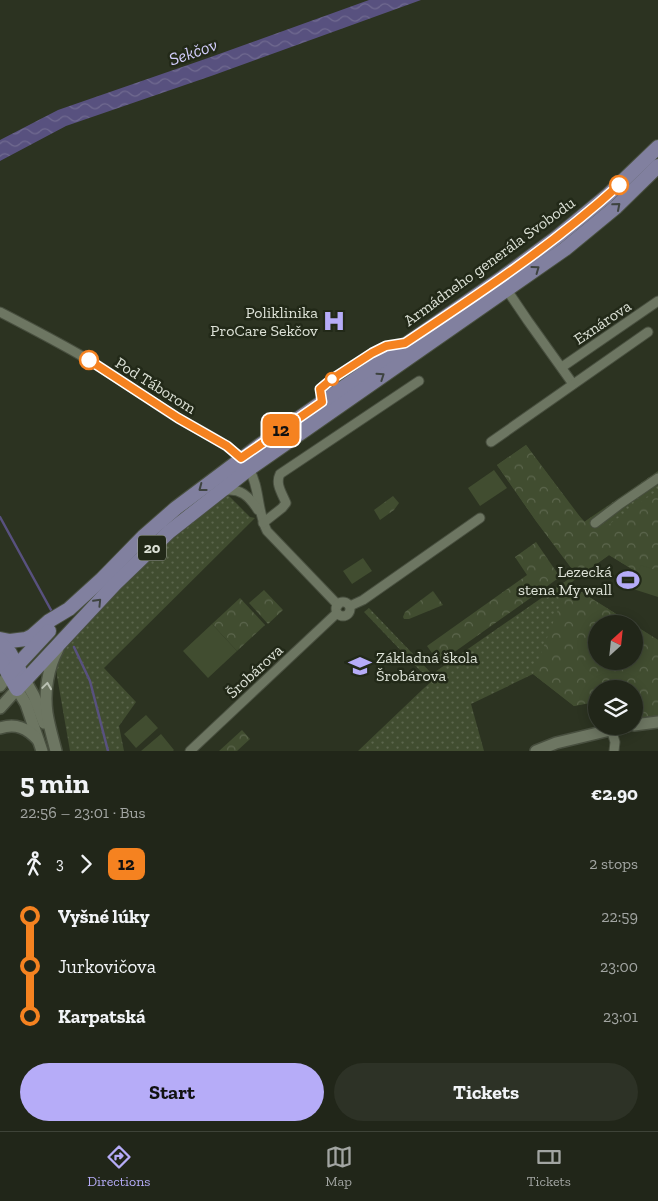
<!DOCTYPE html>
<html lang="en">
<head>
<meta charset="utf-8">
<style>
  body { margin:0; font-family:"Zilla Slab",serif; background:#2d3226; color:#f1f3f6; height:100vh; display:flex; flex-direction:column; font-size:19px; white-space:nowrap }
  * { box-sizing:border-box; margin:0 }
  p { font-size:16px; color:#a2a5a2 }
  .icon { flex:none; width:28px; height:28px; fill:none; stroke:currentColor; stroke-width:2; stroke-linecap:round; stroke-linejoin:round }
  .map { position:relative; height:751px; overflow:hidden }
  .sheet { display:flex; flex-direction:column; background:#212619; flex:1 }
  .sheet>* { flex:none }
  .badge { padding:0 10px; border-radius:8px; font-size:18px; line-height:32px }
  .needle { width:32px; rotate:27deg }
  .buttons { position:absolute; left:588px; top:615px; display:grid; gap:10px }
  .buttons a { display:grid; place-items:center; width:55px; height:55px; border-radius:50%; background:#212619; box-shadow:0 2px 12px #0003,0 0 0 1px #3e4338; font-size:25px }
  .map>.badge { position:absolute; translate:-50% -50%; box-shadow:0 0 0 2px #fff }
  .legs { display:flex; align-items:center; gap:8px; height:55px; padding:0 20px; font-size:16px }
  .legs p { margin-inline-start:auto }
  .overview { display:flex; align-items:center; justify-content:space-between; height:85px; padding:0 20px }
  h1 { font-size:28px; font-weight:700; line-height:38px }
  .primary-button { display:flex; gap:10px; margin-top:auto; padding:10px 20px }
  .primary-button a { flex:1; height:58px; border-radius:30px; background:#b6acf8; color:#111; font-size:20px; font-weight:700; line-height:58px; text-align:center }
  .primary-button a+a { background:#2d3226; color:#f1f3f6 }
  ul { padding:0 20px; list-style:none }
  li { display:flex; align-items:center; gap:18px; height:50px; font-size:19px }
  li i { display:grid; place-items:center; width:8px; height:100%; margin:0 6px; background:currentColor }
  li i::after { content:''; width:12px; height:12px; margin:-6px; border:4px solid; border-radius:50%; background:#212619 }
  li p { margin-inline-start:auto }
  li:first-child i { background:linear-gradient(#0000 50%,currentColor 0) }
  li:last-child i { background:linear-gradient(currentColor 50%,#0000 0) }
  .dock { display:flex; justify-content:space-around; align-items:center; height:70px; border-top:1px solid #3e4338; background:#212619; font-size:14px; color:#a2a5a2 }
  .dock a { display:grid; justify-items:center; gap:2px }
  .dock .selected { color:#b6acf8 }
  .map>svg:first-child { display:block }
  .grass { fill:url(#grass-dots) }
  .park { fill:url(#park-crowns) }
  .pitch { fill:#414d30 }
  .water { fill:url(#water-waves) }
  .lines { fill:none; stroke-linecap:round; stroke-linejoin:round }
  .stream { stroke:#58517f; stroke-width:2.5 }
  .minor-casing { stroke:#484f3f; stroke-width:11 }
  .tertiary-casing { stroke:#484f3f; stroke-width:14 }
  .primary-casing { stroke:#484f3f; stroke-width:16 }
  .minor { stroke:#6d7662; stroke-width:9 }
  .tertiary { stroke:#6d7662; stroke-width:11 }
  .primary { stroke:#81809f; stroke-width:14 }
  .oneway { stroke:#3e4340 }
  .oneway2 { stroke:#bbc2b4 }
  .line-1-casing { stroke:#fff; stroke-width:11 }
  .line-1 { stroke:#f58220; stroke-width:8 }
  .stop-1-dot { fill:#fff; stroke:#f58220; stroke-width:2.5 }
  .labels { text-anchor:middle; stroke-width:5; stroke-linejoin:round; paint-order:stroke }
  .shield { fill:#222918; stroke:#a5aa9e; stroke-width:1 }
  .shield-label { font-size:15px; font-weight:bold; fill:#dde2d7 }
  .street-label { font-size:16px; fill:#dde2d7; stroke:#222918 }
  .poi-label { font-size:16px; fill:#dde2d7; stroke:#222918; text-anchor:end }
  .water-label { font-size:18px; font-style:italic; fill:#d2cdfb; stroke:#222918 }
</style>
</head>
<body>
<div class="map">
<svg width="658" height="751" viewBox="0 0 658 751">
  <defs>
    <pattern id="grass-dots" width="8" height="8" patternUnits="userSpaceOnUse" patternTransform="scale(1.25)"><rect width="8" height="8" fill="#414d30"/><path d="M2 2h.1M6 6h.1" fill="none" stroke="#5c664d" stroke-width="1.8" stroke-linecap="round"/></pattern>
    <pattern id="park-crowns" width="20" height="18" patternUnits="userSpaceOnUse" patternTransform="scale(1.25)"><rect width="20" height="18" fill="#414d30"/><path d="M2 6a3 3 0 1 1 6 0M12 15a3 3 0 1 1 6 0" fill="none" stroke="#5c664d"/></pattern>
    <pattern id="water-waves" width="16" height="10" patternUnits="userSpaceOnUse" patternTransform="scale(1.25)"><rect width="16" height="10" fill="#58517f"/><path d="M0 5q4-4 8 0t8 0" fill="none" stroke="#706a90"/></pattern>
  </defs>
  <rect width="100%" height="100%" fill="#2c3321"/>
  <g class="grass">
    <path d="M526,445L584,522L658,471V585L609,555L569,584L632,624H596V661H634V625L658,640L644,722L637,704L634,702V689H596V702L574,706L533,674L471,704L484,751H358L423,689L431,682L364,612L369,608L432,674L576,574L536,521L497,465Z"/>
    <path d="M224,491L250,517L255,518L104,668L136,702L119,726L124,751H70L57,676L56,664L69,633L191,515Z"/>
  </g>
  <g class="park">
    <path d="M526,445L577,514L585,522L591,517L601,530L658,490V585L609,555L578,577L536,521L497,465Z"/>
    <path d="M393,496L399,503L394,510L380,520L374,510Z"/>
    <path d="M536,542L560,577L439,663L427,646L527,575L515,557Z"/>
    <path d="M568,584L632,624H596V661H634V625L658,640V721L643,723L639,706L634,700V689H596V701L574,706L533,674Z"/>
    <path d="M264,590L283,610L268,624L249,603Z"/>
    <path d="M433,591L443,605L409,619H404L403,617L405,612Z"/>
    <path d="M240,598L265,625L237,651L212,624Z"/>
    <path d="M242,730L250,739L237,751H219Z"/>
  </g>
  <g class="pitch">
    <path d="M494,470L507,488L480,506L468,488Z"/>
    <path d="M363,558L372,571L352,584L343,571Z"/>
    <path d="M641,565L658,571V597L633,589Z"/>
    <path d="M212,624L237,651L208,678L183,651Z"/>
    <path d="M146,715L158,728L136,748L124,734Z"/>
    <path d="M161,734L174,750L173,751H141Z"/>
  </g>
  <path class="water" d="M369,0H421L214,75L66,126L0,161V140L58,110L208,58Z"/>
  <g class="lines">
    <g class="stream">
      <path d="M0,517L51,610"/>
      <path d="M74,647L90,681L108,751"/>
    </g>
    <defs>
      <g id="minor">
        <path d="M506,285L507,290L528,321L573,384"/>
        <path d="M0,312C29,327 58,342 87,359C117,377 146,398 176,417C201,432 233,444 249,469C260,487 257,512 267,531L338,605"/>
        <path d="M562,367L658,301"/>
        <path d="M491,442L648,332"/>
        <path d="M222,491C240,487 249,496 258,510"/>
        <path d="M263,523L282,508L286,503C282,493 275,484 280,474L419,381"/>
        <path d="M595,523L620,504L658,478"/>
        <circle cx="343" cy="609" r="7"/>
        <path d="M350,606L363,600L480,518"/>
        <path d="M611,729L615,742L614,751"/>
        <path d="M190,751L337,613"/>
      </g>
      <g id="tertiary">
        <path d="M25,680L34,696L44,723"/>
        <path d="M0,686L9,674"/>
        <path d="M0,708L17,689L26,704L42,751"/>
        <path d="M634,725L658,722"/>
        <path d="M0,728C16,723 27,728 38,740"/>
        <path d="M56,751C53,739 49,726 47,713C44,692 48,667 58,649"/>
        <path d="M536,751L556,743L627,726"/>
      </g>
      <g id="primary">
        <path d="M0,639L10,641L26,639L32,636L49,621L69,609L102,579L144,536L176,508L260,445L503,277L556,238L607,196L658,147"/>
        <path d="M0,643L10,653L21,673"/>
        <path d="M0,659L17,689L115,584L169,532L249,469L565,249L616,207L658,166"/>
        <path d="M9,674L49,631"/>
      </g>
    </defs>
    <use href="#minor" class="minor-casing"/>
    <use href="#tertiary" class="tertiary-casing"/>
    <use href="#primary" class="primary-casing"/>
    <use href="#minor" class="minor"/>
    <use href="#tertiary" class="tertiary"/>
    <use href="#primary" class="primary"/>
  </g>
  <defs><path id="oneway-chevron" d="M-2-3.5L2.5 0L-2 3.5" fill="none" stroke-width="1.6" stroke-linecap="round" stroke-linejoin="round" transform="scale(1.25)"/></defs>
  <g class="oneway">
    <use href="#oneway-chevron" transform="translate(617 206) rotate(-41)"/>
    <use href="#oneway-chevron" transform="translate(536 269) rotate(-36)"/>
    <use href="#oneway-chevron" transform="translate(381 376) rotate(-34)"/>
    <use href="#oneway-chevron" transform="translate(202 488) rotate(143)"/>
    <use href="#oneway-chevron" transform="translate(98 602) rotate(-46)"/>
  </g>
  <use class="oneway2" href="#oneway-chevron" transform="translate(47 686) rotate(-82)"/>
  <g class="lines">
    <defs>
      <path id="line-1" d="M89,360L178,418L227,446L241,458L322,402L320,389L332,379L372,353L386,346L405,343C479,294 553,245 619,185"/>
    </defs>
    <use href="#line-1" class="line-1-casing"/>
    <use href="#line-1" class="line-1"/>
  </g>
  <defs>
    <symbol id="hospital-bare" viewBox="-9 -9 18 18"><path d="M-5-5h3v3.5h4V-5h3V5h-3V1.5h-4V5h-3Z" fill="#b6acf8" stroke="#222918" stroke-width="2.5" paint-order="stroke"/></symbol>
    <symbol id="stadium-bare" viewBox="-9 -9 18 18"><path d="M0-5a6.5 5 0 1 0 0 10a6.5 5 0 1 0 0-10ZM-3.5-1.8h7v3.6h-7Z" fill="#b6acf8" stroke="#222918" stroke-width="2.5" paint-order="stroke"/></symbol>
    <symbol id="school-bare" viewBox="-9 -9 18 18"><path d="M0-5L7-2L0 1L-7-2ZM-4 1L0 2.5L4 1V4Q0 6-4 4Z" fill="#b6acf8" stroke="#222918" stroke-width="2.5" paint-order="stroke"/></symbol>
  </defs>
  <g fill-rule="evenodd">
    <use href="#hospital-bare" x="318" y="305" width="32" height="32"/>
    <use href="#stadium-bare" x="612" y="564" width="32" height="32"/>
    <use href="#school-bare" x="344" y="650" width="32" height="32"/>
  </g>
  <g class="stop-1-dot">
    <circle cx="619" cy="185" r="9"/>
    <circle cx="89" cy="360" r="9"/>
    <circle cx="332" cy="379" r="6"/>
  </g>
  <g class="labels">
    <rect class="shield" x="138" y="535.5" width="28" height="25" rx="4"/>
    <g class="shield-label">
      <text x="152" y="553">20</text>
    </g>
    <g class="street-label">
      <text transform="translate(489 261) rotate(-36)" y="6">Armádneho generála Svobodu</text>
      <text transform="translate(602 322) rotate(-34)" y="6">Exnárova</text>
      <text transform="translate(156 385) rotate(32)" y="6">Pod Táborom</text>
      <text transform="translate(254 671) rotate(-43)" y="6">Šrobárova</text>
    </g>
    <g class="poi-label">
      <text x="318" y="318">Poliklinika<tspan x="318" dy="18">ProCare Sekčov</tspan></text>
      <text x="612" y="577">Lezecká<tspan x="612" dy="18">stena My wall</tspan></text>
      <text x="376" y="663" text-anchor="start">Základná škola<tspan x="376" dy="18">Šrobárova</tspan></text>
    </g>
    <g class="water-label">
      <text transform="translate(193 52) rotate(-19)" y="6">Sekčov</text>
    </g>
  </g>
</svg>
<div class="buttons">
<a><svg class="needle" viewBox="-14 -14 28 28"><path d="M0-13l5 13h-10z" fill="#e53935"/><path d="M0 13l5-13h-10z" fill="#a2a5a2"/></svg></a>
<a><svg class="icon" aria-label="layers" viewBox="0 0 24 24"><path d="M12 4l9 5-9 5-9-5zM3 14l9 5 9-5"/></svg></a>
</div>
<b class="badge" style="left:281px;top:430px;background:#f58220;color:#111">12</b>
</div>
<section class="sheet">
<div class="overview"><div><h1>5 min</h1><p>22:56 – 23:01 · Bus</p></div><b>€2.90</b></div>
<div class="legs"><svg class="icon" aria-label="walk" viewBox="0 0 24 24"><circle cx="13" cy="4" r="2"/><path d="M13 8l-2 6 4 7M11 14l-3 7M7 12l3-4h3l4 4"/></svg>3<svg class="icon" aria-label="forward" viewBox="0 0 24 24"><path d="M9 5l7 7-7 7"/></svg><b class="badge" style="background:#f58220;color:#111">12</b><p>2 stops</p></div>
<ul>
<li><i style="color:#f58220"></i><b>Vyšné lúky</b><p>22:59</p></li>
<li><i style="color:#f58220"></i><span>Jurkovičova</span><p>23:00</p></li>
<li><i style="color:#f58220"></i><b>Karpatská</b><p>23:01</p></li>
</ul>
<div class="primary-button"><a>Start</a><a>Tickets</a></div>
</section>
<nav class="dock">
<a class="selected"><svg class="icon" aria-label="directions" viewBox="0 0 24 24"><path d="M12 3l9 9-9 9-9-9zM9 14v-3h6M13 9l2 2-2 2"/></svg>Directions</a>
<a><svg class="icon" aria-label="map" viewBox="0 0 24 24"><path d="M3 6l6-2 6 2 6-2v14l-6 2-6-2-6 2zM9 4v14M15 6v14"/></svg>Map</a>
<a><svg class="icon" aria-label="tickets" viewBox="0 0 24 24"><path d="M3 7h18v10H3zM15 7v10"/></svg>Tickets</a>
</nav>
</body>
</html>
